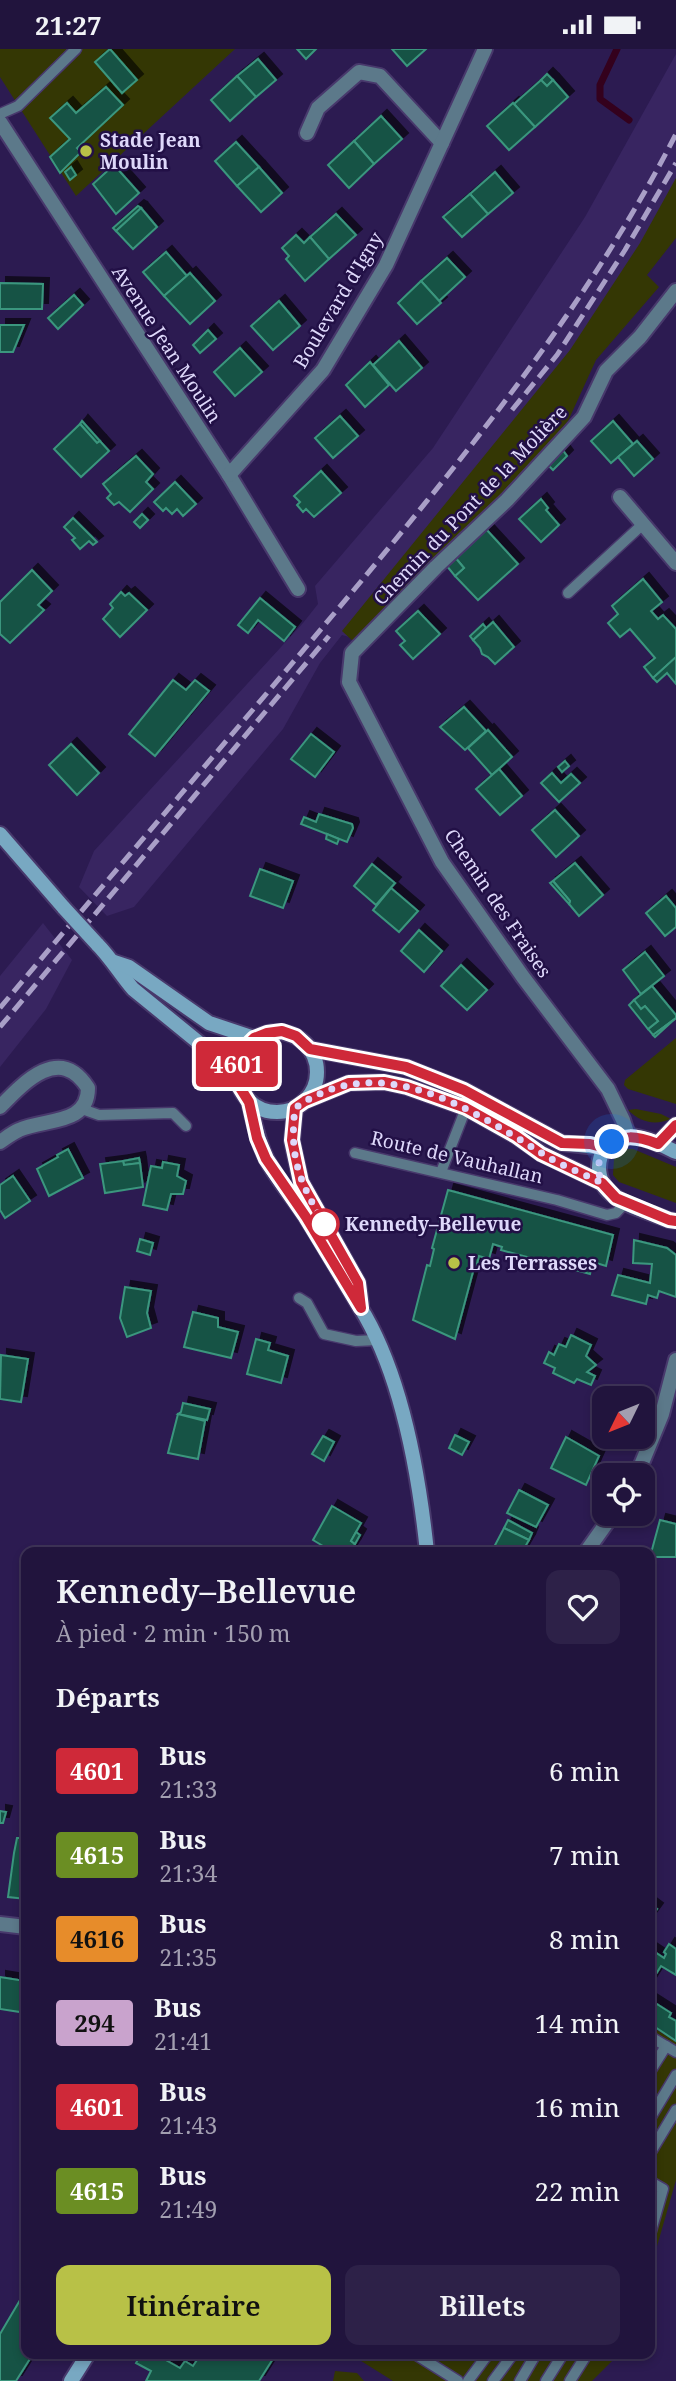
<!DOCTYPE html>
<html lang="fr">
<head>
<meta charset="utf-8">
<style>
  body { margin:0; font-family:"Noto Serif",serif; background:#2d2148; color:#f1f3f6; height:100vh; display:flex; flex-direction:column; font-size:26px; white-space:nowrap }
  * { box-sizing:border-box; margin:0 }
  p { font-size:23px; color:#a29eb0 }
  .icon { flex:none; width:38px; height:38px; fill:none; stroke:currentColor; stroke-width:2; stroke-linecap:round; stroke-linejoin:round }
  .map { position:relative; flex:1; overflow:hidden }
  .sheet { position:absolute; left:21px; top:1498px; width:634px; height:812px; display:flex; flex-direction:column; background:#21143d; border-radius:14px; box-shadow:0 4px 10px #0003,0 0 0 2px #3e3357 }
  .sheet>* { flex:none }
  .badge { padding:0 14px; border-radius:5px; font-size:24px; line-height:46px }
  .needle { width:46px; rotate:227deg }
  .tools { position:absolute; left:592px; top:1337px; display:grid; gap:14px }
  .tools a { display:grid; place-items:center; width:63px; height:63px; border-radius:14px; background:#21143d; box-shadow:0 4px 10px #0003,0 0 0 2px #3e3357; font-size:35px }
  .you { position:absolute; width:35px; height:35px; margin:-18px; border:5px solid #fff; border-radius:50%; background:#1a73e8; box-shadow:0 0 0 10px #1a73e833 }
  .map>.badge { position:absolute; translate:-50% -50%; box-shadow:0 0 0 4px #fff }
  h2 { padding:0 35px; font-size:26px; line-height:63px }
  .round { display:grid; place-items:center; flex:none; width:74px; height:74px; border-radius:14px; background:#2d2148 }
  .summary { display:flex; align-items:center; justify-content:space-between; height:119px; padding:0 35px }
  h1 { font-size:33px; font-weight:600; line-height:52px }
  .cta { display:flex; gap:14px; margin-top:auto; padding:14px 35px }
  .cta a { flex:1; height:80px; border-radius:14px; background:#b8c147; color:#111; font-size:28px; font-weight:600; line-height:80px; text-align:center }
  .cta a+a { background:#2d2148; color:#f1f3f6 }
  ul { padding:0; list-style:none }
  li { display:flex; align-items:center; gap:21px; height:84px; padding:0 35px }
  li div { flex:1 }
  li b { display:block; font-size:26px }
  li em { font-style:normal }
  li .badge { min-width:77px; font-weight:700; text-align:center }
  .status { display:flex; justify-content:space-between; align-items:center; height:49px; padding:0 35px; background:#21143d; direction:ltr }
  .status svg { height:19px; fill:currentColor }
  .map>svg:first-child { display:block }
  .built { fill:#382561 }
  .green { fill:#343704 }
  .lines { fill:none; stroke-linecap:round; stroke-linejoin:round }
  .stream { stroke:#34011d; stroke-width:7 }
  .building { fill:#185344; stroke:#3a967e; stroke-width:2; filter:url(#shadow) }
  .lane-casing { stroke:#48396c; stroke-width:13 }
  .street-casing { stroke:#48396c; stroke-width:18 }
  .secondary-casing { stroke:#48396c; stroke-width:18 }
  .lane { stroke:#5c798a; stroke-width:10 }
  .street { stroke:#5c798a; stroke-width:14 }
  .secondary { stroke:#78a8c2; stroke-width:14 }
  .rail { stroke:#a99fc7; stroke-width:5; stroke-dasharray:14 7; stroke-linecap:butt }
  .secondary-bridge-casing { stroke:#48396c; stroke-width:18; stroke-linecap:butt }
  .secondary-bridge { stroke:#78a8c2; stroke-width:14 }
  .line-casing { stroke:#fff; stroke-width:16 }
  .line { stroke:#cf2939; stroke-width:10 }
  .walk { stroke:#ded8fa; stroke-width:7; stroke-dasharray:0 12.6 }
  .poi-dot { fill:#b8c147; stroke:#221046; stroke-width:2.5 }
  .stop-dot { fill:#fff; stroke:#cf2939; stroke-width:3.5 }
  .labels { text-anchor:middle; stroke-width:5; stroke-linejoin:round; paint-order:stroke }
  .poi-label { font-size:19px; font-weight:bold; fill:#ded8fa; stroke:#221046; text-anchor:start }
  .street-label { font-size:19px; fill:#ded8fa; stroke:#221046 }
  .stop-label { font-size:19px; font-weight:bold; fill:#ded8fa; stroke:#221046; text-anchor:start }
</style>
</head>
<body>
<div class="status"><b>21:27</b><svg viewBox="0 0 49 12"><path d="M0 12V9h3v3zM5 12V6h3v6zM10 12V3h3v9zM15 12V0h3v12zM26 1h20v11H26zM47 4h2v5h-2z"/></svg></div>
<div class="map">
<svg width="676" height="2332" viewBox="0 0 676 2332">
  <defs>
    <filter id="shadow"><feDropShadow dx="6" dy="-6" stdDeviation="0" flood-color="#0009"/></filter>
  </defs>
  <rect width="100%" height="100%" fill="#2c1b51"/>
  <g class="built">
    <path d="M676,5V175L353,589L342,586L320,614L283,680L134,858L107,867L79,838L94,802L303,574L318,555L315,537L433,399L585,168Z"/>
    <path d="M43,874L72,911L46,960L0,1018V927Z"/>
  </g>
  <g class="green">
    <path d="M0,0H235L76,147L0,28Z"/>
    <path d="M676,129V189L647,226L659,238L596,311L568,372L510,440L356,595L342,582L570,301L640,194Z"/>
    <path d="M676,989V1055L628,1040L624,1036L625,1031Z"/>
    <path d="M636,1060L661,1065L671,1070C654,1077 640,1073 628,1061Z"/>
    <path d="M627,1100H633L676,1118V1154L619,1133L613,1126L614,1110Z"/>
    <path d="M649,1976L676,1993V2131L649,2225Z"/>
    <path d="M350,2305H619L592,2332H393Z"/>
    <path d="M335,2322L357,2324L364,2332H333Z"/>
  </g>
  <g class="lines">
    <path class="stream" d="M617,0L600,36V50L629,71"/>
  </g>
  <g class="building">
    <path d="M110,0L137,31L122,44L95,13Z"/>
    <path d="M297,0H316L306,10Z"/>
    <path d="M392,0H426L407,17Z"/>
    <path d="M258,10L276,31L256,48L237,27Z"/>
    <path d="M547,25L553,31L547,37L541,31Z"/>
    <path d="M237,27L256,48L230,72L211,51Z"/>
    <path d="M541,31L547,37L553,31L568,48L535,78L514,55Z"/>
    <path d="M106,38L123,56L77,99L81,103L60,124L50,108L70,90L50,69L67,54L76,64Z"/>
    <path d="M513,54L535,78L509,101L487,77Z"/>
    <path d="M381,67L402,90L374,115L354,92Z"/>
    <path d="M354,92L374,115L349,139L328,116Z"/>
    <path d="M236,93L259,118L237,137L215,112Z"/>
    <path d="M114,116L139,144L116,165L93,135Z"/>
    <path d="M71,118L76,126L70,131L65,123Z"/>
    <path d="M259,118L282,144L261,163L237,137Z"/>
    <path d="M495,123L513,144L488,165L470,145Z"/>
    <path d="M470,145L488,165L462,188L443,168Z"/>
    <path d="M138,157L141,159L116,182L113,179Z"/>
    <path d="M141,159L157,178L133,200L116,182Z"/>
    <path d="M336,165L356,186L329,210L310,188Z"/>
    <path d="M296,186L304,194L310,188L329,210L305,232L286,210L289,207L282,199Z"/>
    <path d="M166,203L187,227L164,247L143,223Z"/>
    <path d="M447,209L465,228L439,252L421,232Z"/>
    <path d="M190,224L215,252L190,275L164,247Z"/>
    <path d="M421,232L441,254L417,275L398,254Z"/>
    <path d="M0,234L43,235L42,260H0Z"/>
    <path d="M74,246L83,256L58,280L48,269Z"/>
    <path d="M279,252L300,277L273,301L251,277Z"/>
    <path d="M0,276H24L13,303H0Z"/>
    <path d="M208,281L216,290L200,304L193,296Z"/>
    <path d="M399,292L422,319L396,342L373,316Z"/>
    <path d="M240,299L262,323L235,347L214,323Z"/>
    <path d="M370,313L389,336L365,358L346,336Z"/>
    <path d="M340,367L358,387L333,409L315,389Z"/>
    <path d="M82,372L100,392L97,394L80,375Z"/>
    <path d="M613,372L633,395L611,414L591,392Z"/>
    <path d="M80,375L97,394L100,392L109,402L81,428L54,400Z"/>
    <path d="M637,392L653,410L634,427L618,408Z"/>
    <path d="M562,400L567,407L553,421L546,414Z"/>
    <path d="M136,407L153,425L146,433L153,440L130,463L119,453L114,456L107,449L111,445L103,435Z"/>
    <path d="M321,422L341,444L314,468L306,460L303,463L297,456L300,453L294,447Z"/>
    <path d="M175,433L196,455L183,467L177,460L172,465L166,459L163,462L154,453Z"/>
    <path d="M541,450L548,459L546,461L559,476L541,493L519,470Z"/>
    <path d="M142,465L148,471L140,479L134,473Z"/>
    <path d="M73,469L97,493L93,496L89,492L80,500L72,491L75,489L64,478Z"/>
    <path d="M485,479L518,515L478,551L455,527L464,519L454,507Z"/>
    <path d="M454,507L464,519L455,527L446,516Z"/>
    <path d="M32,521L52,542L38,556L44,561L10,594L0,585V553Z"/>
    <path d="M643,530L662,553L651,562L658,570L663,566L676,580V608L653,629L644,618L655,609L630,580L620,588L608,574L618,565L612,557Z"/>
    <path d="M121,543L125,547L129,544L147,561L120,588L103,570L113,559L110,555Z"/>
    <path d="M260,549L295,578L284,592L258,571L248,584L238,576Z"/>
    <path d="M418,562L440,585L413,610L400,596L405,592L396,582Z"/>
    <path d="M493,573L514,598L495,615L488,608L482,605L480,599L473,591Z"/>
    <path d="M483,575L486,579L473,591L470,587Z"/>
    <path d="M676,608V635L667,624L657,633L653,629Z"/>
    <path d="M173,631L186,641L195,631L209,642L155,707L129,685Z"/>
    <path d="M464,658L486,682L465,701L440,678Z"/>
    <path d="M488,681L512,708L492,726L468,699Z"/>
    <path d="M311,685L334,703L315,728L291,710Z"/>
    <path d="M71,695L99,724L77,746L49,716Z"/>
    <path d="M565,712L569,717L562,723L558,718Z"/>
    <path d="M499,720L522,747L500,766L476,740Z"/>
    <path d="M552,724L561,734L571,725L580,734L559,753L541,734Z"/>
    <path d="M555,761L579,787L556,808L532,781Z"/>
    <path d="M319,765L352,775L353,779L347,793L301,775L304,768L316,773Z"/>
    <path d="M327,785L339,790L337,795L326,790Z"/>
    <path d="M575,814L603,846L579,867L569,855L570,852L553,832Z"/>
    <path d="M372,815L395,834L376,856L354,837Z"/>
    <path d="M260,820L293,832L283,859L250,847Z"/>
    <path d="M553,832L570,852L569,855L550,834Z"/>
    <path d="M391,839L418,862L399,883L373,861Z"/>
    <path d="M666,847L676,859V878L665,887L646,864Z"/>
    <path d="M419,881L442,902L424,923L401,902Z"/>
    <path d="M645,903L664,927L641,945L623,921Z"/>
    <path d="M461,916L487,941L467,961L441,937Z"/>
    <path d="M652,937L676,966V969L653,986L648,980L658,972L645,957L641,960L634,951Z"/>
    <path d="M634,951L641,960L645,957L658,972L648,980L629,956Z"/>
    <path d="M676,969L655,988L653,986Z"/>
    <path d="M68,1100L83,1129L49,1147L37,1120L58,1108L57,1106Z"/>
    <path d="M139,1109L140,1114L124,1116L123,1112Z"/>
    <path d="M123,1112L124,1116L140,1114L143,1138L105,1144L100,1115Z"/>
    <path d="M163,1113L179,1116L177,1127L186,1132L183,1145H171L167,1161L143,1156L151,1117L162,1119Z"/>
    <path d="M13,1127L30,1152L5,1169L0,1161V1136Z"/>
    <path d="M448,1141L613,1186L606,1217L593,1213L590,1225L501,1201L502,1198L493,1195L489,1210L479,1207L476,1219H474L455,1290L413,1271L427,1216L430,1217L434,1200L432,1199Z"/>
    <path d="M140,1190L153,1194L150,1206L137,1202Z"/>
    <path d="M634,1191L667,1199L676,1206V1248L659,1242L657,1249L648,1246L646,1255L612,1246L618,1226L650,1234L652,1215L633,1214Z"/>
    <path d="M125,1238L151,1242L147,1264L151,1279L127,1288L120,1269Z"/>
    <path d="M193,1263L218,1269V1278L238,1283L231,1309L184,1298Z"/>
    <path d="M571,1286L591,1296L586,1307L596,1316L587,1323L595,1327L591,1336L577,1330L574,1334L553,1324L555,1319L544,1314L549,1303L554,1306L559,1295L566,1298Z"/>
    <path d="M256,1290L270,1294L268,1301L288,1307L281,1334L247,1325Z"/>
    <path d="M1,1306L28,1310L21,1353L0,1350Z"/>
    <path d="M183,1354L210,1360L207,1371L178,1365L181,1363Z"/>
    <path d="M178,1365L205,1372L198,1410L168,1404Z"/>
    <path d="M455,1386L469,1393L462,1406L449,1399Z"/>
    <path d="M323,1387L334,1393L324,1412L312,1405Z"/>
    <path d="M566,1388L599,1407L586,1436L551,1419Z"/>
    <path d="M519,1441L548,1456L536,1478L507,1464Z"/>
    <path d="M332,1457L361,1474L351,1492L355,1495L350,1503H333L313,1491Z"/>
    <path d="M508,1471L532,1484L529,1491L504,1479Z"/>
    <path d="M660,1471L676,1475V1508H650Z"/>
    <path d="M504,1479L529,1491L522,1503H500L493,1500Z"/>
    <path d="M356,1483L360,1486L355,1495L351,1492Z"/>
    <path d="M0,1762L6,1763L3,1774H0Z"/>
    <path d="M22,1766L26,1767V1778L21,1777Z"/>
    <path d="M21,1777L26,1778V1850L8,1848L14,1804L17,1789H20Z"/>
    <path d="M649,1854L657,1860L649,1871Z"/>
    <path d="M669,1895L676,1900V1926L661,1917L649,1936V1899L664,1909L666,1905L664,1903Z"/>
    <path d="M0,1928L25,1932L20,1963L0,1960Z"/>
    <path d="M649,1950L671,1964L669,1968L676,1972V1992L649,1974Z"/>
    <path d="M26,2241V2305H33L16,2332H0V2285Z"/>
    <path d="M141,2305H155L180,2319L185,2312L193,2317L201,2305H276L259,2332H146L151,2322L136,2314Z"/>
  </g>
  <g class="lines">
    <defs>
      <g id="lane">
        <path d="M0,65L18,57L76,0"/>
        <path d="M568,544L643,475"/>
        <path d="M82,1060L99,1066L173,1064L186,1077"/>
        <path d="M355,1104L557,1151L607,1166L616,1164L626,1153"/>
        <path d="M441,1123L466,1059"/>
        <path d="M299,1249L307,1254L324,1285L356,1292L377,1291"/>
        <path d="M649,1987L676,2003"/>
        <path d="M649,2024L666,1997"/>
        <path d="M649,2071L676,2026"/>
        <path d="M649,2106L676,2061"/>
        <path d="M649,2132L663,2140L649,2189"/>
        <path d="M415,2305L458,2332"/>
        <path d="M468,2332L488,2305"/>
        <path d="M493,2332L513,2305"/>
        <path d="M520,2332L536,2305"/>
        <path d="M546,2332L563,2305"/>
        <path d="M570,2332L587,2305"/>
      </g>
      <g id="street">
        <path d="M0,73L229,426L298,540"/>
        <path d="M307,84L318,59L359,23L380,27L442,94"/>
        <path d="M229,426L323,321L386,216L485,0"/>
        <path d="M620,448L676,514"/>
        <path d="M0,1058C24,1033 60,995 88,1039C88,1077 44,1069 19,1081C12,1084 6,1089 0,1093"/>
        <path d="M628,1087L623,1071L608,1040L523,928L442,813L349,633L352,604L436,518L507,451L584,368L606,322L640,288L676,242"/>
        <path d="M637,1426L662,1365L676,1311"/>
        <path d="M586,1503L613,1465"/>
        <path d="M0,1875L26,1878"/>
      </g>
      <g id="secondary">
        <path d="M0,785L64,859"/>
        <path d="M97,895C111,909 120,925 133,940L236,1024"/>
        <path d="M114,913L129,918L209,974L254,989"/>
        <circle cx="277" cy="1023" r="40"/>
        <path d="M310,1000L406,1018L464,1041L562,1094L605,1099"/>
        <path d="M305,1052L349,1034L384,1033L407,1038L466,1059L516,1087L542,1105L602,1134"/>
        <path d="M249,1053C254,1072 257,1091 266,1109C277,1131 295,1150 308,1171C326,1200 343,1229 360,1258C401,1324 419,1426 427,1503"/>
        <path d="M295,1059L292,1092L301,1133L358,1234L361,1255"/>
        <path d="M658,1095L676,1076"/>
        <path d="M676,1103C661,1096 646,1088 629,1087C599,1087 590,1124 609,1143C624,1157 650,1163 669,1171L676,1172"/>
        <path d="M71,2332L88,2305"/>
      </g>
    </defs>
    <use href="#lane" class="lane-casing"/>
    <use href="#street" class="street-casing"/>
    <use href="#secondary" class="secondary-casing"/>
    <use href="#lane" class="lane"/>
    <use href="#street" class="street"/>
    <use href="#secondary" class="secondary"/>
    <g class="rail">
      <path d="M512,361L557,306L625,201L676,114"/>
      <path d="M0,959C120,815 243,674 363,530C479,390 593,247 676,85"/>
      <path d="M0,978L329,587"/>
    </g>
    <defs>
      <path id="secondary-bridge" d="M64,859L97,895"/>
    </defs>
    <use href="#secondary-bridge" class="secondary-bridge-casing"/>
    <use href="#secondary-bridge" class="secondary-bridge"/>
  </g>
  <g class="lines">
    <defs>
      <path id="line" d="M676,1076L658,1095C637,1087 622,1084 605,1099L590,1095L562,1094L464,1041L406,1018L310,1000L296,987L282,982L267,984L254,989L244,999L238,1011L236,1024L239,1037L249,1053L257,1089L266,1110L306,1168L361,1259L358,1234L301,1133L292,1091L295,1059L305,1052L349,1034L384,1033L407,1038L466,1059L516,1087L541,1105L602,1134L616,1149L669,1171L676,1172"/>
    </defs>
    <use href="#line" class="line-casing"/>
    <use href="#line" class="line"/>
    <path class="walk" d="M324,1175C300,1133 289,1110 295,1059C378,1000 466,1057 540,1103C559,1116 582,1124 602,1134C595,1118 599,1104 612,1093"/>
  </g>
  <g class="poi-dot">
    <circle cx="86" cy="102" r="7"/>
    <circle cx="454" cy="1214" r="7"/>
  </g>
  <circle class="stop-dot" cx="324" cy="1175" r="14"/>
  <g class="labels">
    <g class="poi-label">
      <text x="100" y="98">Stade Jean<tspan x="100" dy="22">Moulin</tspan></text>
      <text x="468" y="1221">Les Terrasses</text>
    </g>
    <g class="street-label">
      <text transform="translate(338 251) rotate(-59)" y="7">Boulevard d'Igny</text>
      <text transform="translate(167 295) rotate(57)" y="7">Avenue Jean Moulin</text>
      <text transform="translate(470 456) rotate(-46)" y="7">Chemin du Pont de la Molière</text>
      <text transform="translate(498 854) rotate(56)" y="7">Chemin des Fraises</text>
      <text transform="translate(457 1108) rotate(13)" y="7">Route de Vauhallan</text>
    </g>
    <g class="stop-label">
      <text x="345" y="1182">Kennedy–Bellevue</text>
    </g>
  </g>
</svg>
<div class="tools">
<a><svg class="needle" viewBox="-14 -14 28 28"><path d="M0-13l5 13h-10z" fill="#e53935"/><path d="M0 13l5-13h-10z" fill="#a29eb0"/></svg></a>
<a><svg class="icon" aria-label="locate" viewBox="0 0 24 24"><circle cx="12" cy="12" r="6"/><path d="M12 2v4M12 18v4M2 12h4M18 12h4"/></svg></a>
</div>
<div class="you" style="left:612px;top:1093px"></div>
<b class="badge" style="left:237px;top:1015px;background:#cf2939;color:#fff">4601</b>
<section class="sheet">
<div class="summary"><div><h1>Kennedy–Bellevue</h1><p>À pied · 2 min · 150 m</p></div><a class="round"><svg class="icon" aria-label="heart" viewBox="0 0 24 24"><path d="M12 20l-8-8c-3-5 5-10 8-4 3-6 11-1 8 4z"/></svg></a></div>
<h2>Départs</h2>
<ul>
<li><span class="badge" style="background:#cf2939;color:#fff">4601</span><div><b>Bus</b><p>21:33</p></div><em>6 min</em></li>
<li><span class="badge" style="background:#6b8e23;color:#fff">4615</span><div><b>Bus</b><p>21:34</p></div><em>7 min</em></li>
<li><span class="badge" style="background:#e78c2a;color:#111">4616</span><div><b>Bus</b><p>21:35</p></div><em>8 min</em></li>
<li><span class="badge" style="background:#c9a3cd;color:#111">294</span><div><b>Bus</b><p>21:41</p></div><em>14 min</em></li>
<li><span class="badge" style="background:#cf2939;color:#fff">4601</span><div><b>Bus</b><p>21:43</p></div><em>16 min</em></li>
<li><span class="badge" style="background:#6b8e23;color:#fff">4615</span><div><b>Bus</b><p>21:49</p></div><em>22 min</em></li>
</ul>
<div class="cta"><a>Itinéraire</a><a>Billets</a></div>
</section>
</div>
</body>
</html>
